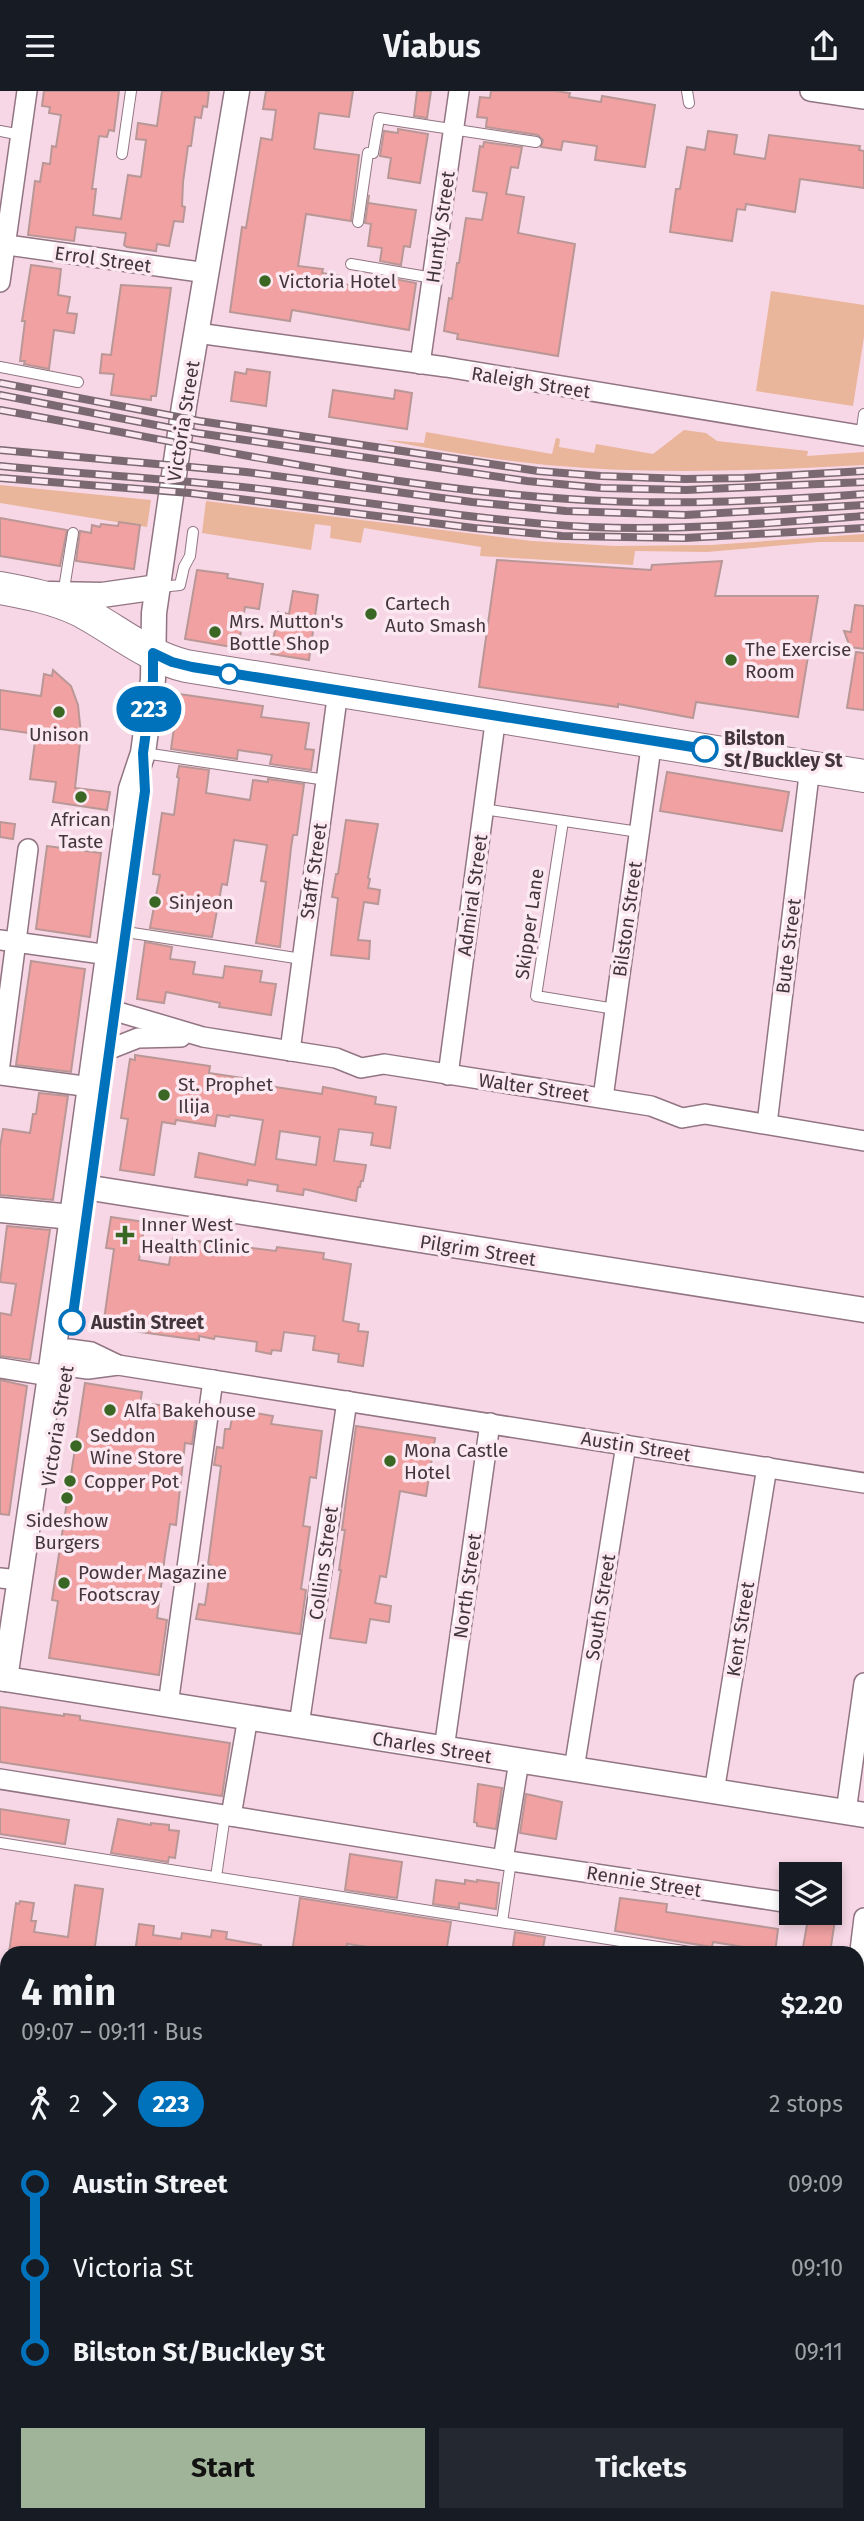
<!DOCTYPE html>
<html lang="en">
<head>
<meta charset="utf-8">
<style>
  body { margin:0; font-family:"Fira Sans",sans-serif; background:#242831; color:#f1f3f6; height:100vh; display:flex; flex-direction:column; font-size:26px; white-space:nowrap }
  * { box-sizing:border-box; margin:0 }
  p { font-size:23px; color:#9ea1a6 }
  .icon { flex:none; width:38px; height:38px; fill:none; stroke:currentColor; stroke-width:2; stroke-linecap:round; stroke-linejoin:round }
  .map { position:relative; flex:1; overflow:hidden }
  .details { position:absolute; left:0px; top:1855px; width:864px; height:576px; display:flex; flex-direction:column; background:#171b24; border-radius:21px 21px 0 0; box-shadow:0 4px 10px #0003 }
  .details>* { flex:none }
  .badge { padding:0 14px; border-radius:23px; font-size:24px; line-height:46px }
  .tools { position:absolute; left:779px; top:1771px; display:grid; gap:14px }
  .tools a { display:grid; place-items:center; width:63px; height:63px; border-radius:0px; background:#171b24; box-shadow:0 4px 10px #0003; font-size:35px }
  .map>.badge { position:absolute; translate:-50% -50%; box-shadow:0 0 0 4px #fff }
  .legs { display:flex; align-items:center; gap:10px; height:77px; padding:0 21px; font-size:23px }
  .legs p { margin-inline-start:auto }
  .overview { display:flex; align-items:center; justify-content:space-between; height:119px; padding:0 21px }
  h1 { font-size:38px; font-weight:700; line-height:52px }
  .action { display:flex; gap:14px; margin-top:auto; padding:14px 21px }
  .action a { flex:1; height:80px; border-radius:0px; background:#9fb498; color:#111; font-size:28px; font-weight:700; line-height:80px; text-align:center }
  .action a+a { background:#242831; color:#f1f3f6 }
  ul { padding:0 21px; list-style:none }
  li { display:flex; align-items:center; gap:24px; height:84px; font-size:26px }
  li i { display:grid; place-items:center; width:10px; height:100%; margin:0 9px; background:currentColor }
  li i::after { content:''; width:18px; height:18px; margin:-9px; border:5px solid; border-radius:50%; background:#171b24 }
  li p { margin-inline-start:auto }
  li:first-child i { background:linear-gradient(#0000 50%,currentColor 0) }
  li:last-child i { background:linear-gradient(currentColor 50%,#0000 0) }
  header { display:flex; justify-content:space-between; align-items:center; height:91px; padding:0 21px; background:#171b24; font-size:32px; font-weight:700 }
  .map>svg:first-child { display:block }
  .green { fill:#e9b59b }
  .building { fill:#f1a1a2; stroke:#b99797; stroke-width:2; fill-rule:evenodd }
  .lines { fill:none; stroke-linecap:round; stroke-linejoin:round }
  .service-casing { stroke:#917582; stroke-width:12 }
  .minor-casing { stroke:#917582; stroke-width:22 }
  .tertiary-casing { stroke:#917582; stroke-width:27 }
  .primary-casing { stroke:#917582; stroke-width:34 }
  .service { stroke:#fff; stroke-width:10 }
  .minor { stroke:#fff; stroke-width:19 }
  .tertiary { stroke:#fff; stroke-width:24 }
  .primary { stroke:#fff; stroke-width:32 }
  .rail-casing { stroke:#7b6971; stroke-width:8 }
  .rail { stroke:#fce8f1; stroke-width:5; stroke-dasharray:16; stroke-linecap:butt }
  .line-1-casing { stroke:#fff; stroke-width:16 }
  .line-1 { stroke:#0072bc; stroke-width:10 }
  .poi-dot { fill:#3b6725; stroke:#fce8f1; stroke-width:2.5 }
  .stop-1-dot { fill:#fff; stroke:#0072bc; stroke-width:3.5 }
  .labels { text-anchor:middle; stroke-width:7; stroke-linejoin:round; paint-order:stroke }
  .street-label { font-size:19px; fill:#42363b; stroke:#fce8f1 }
  .poi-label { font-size:19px; fill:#42363b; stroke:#fce8f1; text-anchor:start }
  .stop-label { font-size:19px; font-weight:bold; fill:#42363b; stroke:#fce8f1; text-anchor:start }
</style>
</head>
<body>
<header><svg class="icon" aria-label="menu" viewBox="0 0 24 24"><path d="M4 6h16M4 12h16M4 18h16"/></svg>Viabus<svg class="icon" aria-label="share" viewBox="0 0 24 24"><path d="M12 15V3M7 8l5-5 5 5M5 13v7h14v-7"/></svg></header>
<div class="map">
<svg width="864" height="2430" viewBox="0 0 864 2430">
  <rect width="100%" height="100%" fill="#f7d7e5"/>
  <g class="green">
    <path d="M771,200L864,214V246L853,315L756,300Z"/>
    <path d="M684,339L706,342L717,350L808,360L807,365L864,361V374C771,379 679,383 586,377C518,373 452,362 385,349L424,352L426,341L552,363L556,347L560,348L559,356L594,362L596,353L653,363Z"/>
    <path d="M0,394L151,409L147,436L0,412Z"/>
    <path d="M206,410L532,450L614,455L711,454L864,443V451H819L707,461L635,460L633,474L480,465L481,456L364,437L361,452L330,447L331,435L315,433L311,459L202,442Z"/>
  </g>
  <g class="building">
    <path d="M44,0H119L114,40L109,39L107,46L99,45L92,98H96L93,124L121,128L128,84L141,86L146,49L136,48L138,32L157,35L162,0H209L207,16L203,15L201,27L195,26L191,55H188L183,91L182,115L185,116L183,131L174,130L169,155L157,153L156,160L127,156L124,154L126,142L76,136L74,150L28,144L35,90L40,91L43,72L50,73L52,55L56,56L61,24L49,22L50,16L42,15Z"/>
    <path d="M266,0H353L349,26L319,22L314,58L359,64L351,130L306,123L298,175L323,178L322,182L342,185L341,193L371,197L372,190L377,191L378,185L416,192L409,239L292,219L290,230L230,221L242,136L246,137L261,47L272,49L276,19L263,18Z"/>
    <path d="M417,0H431L427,27L414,25Z"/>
    <path d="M491,0H555L570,2L569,6L601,11L602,5L655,14L645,76L595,69L597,55L563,50L561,59L541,56L543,49L538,44L486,36L487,27L477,26L480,6L490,7Z"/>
    <path d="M398,38L428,43L420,92L388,87L391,67L380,65L384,40L398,42Z"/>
    <path d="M708,40L737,44L734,63L765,68L769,44L860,55L859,59L864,60V97L800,88L795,121L746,113L745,119L737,118L732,150L670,141L676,98H680L687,56L705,59Z"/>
    <path d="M484,51L522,56L518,77L511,76L506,103L524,106L518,142L575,153L558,265L457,248L458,243L444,240L449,207L452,208L457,172H459L466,127L482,129L487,102L473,100L480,55L483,56Z"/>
    <path d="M369,104L368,112L416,119L410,156L404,155L401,174L380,170L382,157L368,155L371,133L365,132Z"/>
    <path d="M31,174L61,178L58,204L70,206L67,222L77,223L74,242L54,239L49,278L24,273L25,270H20L25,230H22Z"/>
    <path d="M121,194L171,197L156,305H151V309L111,304L114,283L100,282L102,263L111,264Z"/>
    <path d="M247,278L270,281L266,315L231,310L235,281L246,283Z"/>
    <path d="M333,299L394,308L395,299L412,302L407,338L329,326Z"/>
    <path d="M0,427L67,439L60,475L0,465Z"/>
    <path d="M119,431L140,434L134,478L76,470L80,440L91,442L92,434L100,436L101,433L118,435Z"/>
    <path d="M497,469L651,479L652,474L722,470L715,505H818L798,626L696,611L693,627L618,613V616L479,596Z"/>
    <path d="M197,479L228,483L227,487L263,493L259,518L245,516L238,557L185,548Z"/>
    <path d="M293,500L318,504L309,569L271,563L278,521L289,523Z"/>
    <path d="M855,514L864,515V558L850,556L844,540L851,541Z"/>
    <path d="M856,561L864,562V619L847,617Z"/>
    <path d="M53,579L71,595L78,614L81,643L75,697L110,701L107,719L53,711L56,691L30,688L36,643L0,638V599L41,605L44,583L52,585Z"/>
    <path d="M179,603L263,615L261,626L309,632L305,658L314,659L311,679L270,673L272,664L238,659L237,668L171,658Z"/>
    <path d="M179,675L209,679L206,702L250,709L253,689L268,691V688L304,693L297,744H293L291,757L280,856L256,852L266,791L261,790L267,754L234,749L227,794L222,793L212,846L150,837L160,784L153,783L162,722L174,724L179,687L177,686Z"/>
    <path d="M667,681L789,701L782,740L660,720Z"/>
    <path d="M346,729L378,733L368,787L370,788L368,797L380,799L378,813L364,811L358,849L370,850L369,868L331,864L338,807L332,806L336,783H338Z"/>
    <path d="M0,731L15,733L13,748L0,746Z"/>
    <path d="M47,755L101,762L90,846L36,838Z"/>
    <path d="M145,851L172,856L170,868L195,871L193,883L223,887L225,875L262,880L260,891L276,893L271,924L219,916L220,912L166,901L164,912L137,908Z"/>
    <path d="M31,870L85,878L71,981L16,974Z"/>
    <path d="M135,964L210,975L209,982L262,990V994L322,1003L323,996L376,1006L375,1013L396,1016L390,1057L371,1054L373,1042L339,1038L334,1070L366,1074L363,1090H361L360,1096H358L356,1110L304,1098L303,1104L277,1100L278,1094L248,1089L247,1094L195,1086L199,1062L255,1074L263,1029L230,1024L229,1026L217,1024L215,1035L176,1029L175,1033L162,1031L154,1084L120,1079L128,1028L121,1027L130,968L135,969ZM280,1040L320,1046L316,1074L276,1068Z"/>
    <path d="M39,1002L68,1005L53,1109L0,1104V1056L3,1038L30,1042L33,1023H36Z"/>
    <path d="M111,1126L145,1131L139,1169L169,1174L173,1147L276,1160L277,1156L324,1162L323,1168L351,1173L343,1230L359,1233L358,1240L368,1241L363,1275L338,1271L339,1263L313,1259L315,1245L284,1241L281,1260L272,1259L271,1263L256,1260L257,1251L215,1245L214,1248L199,1245V1249L103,1236L114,1158L106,1157Z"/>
    <path d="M7,1135L50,1139L30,1269L0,1265V1222L11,1224L16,1193L0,1191Z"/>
    <path d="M0,1289L27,1295L9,1424L0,1423Z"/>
    <path d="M85,1292L142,1301L140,1312L197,1318L192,1353L185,1352L176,1434L170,1433L165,1464L157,1527L167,1529L159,1584L49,1567L58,1510L52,1509Z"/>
    <path d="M234,1315L250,1318L249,1321L273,1325L271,1333L322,1340L316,1387L310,1386L303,1435L310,1436L301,1498L306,1499L300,1543L196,1528L199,1513L205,1514L211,1474H208L221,1375L214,1374L217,1356L223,1357L225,1338H230Z"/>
    <path d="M356,1335L435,1347L426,1405L400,1400L386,1486L380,1485L375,1512L391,1515L389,1531L370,1528L366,1552L330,1547L341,1479H339L345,1439H342Z"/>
    <path d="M0,1616L64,1625V1623L80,1625V1629L230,1652L222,1705L0,1671Z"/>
    <path d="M478,1693L502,1697L496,1738L477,1735V1732L474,1731Z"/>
    <path d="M526,1703L562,1711L556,1748L520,1742Z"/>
    <path d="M0,1718L69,1729L65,1753L0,1743Z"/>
    <path d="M118,1728L151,1734V1732L169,1734V1739L179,1740L175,1767L169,1766L168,1771L111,1762Z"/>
    <path d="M350,1763L402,1771L397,1807L345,1799Z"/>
    <path d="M436,1789L465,1793V1789L477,1791V1789L499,1792L496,1818L459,1812V1817L433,1813Z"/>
    <path d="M75,1794L103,1798L94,1862H9L16,1812L19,1813L20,1810L34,1812L31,1830H36L34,1841L68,1846Z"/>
    <path d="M300,1807L451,1831L446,1862H375L376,1857L347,1853L346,1862H292Z"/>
    <path d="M620,1807L667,1813L666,1821L778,1838L775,1862H743L744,1856L713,1851L712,1856L615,1840Z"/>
    <path d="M809,1822H836L830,1862H802Z"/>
    <path d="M139,1833L154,1835L153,1844L181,1848L182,1842L211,1846L212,1839L227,1841L226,1848L261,1854L260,1862H135Z"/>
    <path d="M515,1841L545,1846L542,1862H512Z"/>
  </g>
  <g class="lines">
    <defs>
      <g id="service">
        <path d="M687,0L689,12"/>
        <path d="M0,40L21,44"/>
        <path d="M122,63L131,0"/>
        <path d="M358,131L368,62H373L379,27L536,51"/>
        <path d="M351,173L433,187"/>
        <path d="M0,276L78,291"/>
        <path d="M861,345L864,323"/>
        <path d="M160,496L180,494L184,476L190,465L193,441"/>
        <path d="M63,504L73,442"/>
        <path d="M144,662L326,689"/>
        <path d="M483,718L639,741"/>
        <path d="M563,730L536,905L615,918"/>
        <path d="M126,841L302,868"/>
        <path d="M0,1752L696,1862"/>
        <path d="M216,1786L225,1724"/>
        <path d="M502,1831L511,1770"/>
        <path d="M679,2430L680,2424"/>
      </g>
      <g id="minor">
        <path d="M810,0L864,8"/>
        <path d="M0,153L207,182"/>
        <path d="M0,191L27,0"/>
        <path d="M197,242L446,276L864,345"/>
        <path d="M420,273L459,0"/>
        <path d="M0,849L109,864"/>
        <path d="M115,920L203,946L336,967L361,977L384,973L651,1015L682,1027L705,1023L864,1050"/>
        <path d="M110,958L138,947L181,946"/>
        <path d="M290,960L338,600"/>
        <path d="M0,973L28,758"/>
        <path d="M0,984L91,996"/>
        <path d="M448,984L496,625"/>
        <path d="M603,1007L652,649"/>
        <path d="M767,1033L810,676"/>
        <path d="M69,1258L91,1261L118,1274L864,1392"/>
        <path d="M66,1275L88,1278L118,1274"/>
        <path d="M0,1277L50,1285"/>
        <path d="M0,1487L19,1489"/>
        <path d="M168,1614L213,1289"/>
        <path d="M299,1634L347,1310"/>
        <path d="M444,1658L490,1332"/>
        <path d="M574,1678L626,1354"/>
        <path d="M0,1688L503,1769L784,1811"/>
        <path d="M714,1701L767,1376"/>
        <path d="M846,1721L864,1592"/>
        <path d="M231,1725L248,1626"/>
        <path d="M503,1769L519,1670"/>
        <path d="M858,1876L864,1827"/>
        <path d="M858,1908L864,1909"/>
        <path d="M0,1923L7,1924"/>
        <path d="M858,2061L864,2062"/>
        <path d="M0,2112L7,2113"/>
        <path d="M0,2278L7,2280"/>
        <path d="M858,2307L864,2308"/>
        <path d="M771,2430L772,2424"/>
      </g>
      <g id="tertiary">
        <path d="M50,503L102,504L158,496"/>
        <path d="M91,1097L864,1219"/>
        <path d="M0,1119L72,1126"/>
        <path d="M0,1587L864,1724"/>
        <path d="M5,1588L50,1285L131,698L143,662L153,588L154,522L184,315L237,0"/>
      </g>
      <path id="primary" d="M0,497C27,502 54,507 79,519C114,537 147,566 186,575L864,685"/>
    </defs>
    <use href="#service" class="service-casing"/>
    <use href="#minor" class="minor-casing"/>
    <use href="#tertiary" class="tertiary-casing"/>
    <use href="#primary" class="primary-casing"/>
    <use href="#service" class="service"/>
    <use href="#minor" class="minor"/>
    <use href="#tertiary" class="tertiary"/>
    <use href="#primary" class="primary"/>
    <defs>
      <g id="rail">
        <path d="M0,292L199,330L538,380L601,385L685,388L744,387L864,380"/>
        <path d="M0,304L197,342L527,390L602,397L686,399L864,391"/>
        <path d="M0,319C189,352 377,396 569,408C667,415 765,410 864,403"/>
        <path d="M0,359L246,381L472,411L566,420L685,424L864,414"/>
        <path d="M0,375C90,384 179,388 269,399C375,412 482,430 589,436C681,440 773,432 864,425"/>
        <path d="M0,387L190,402L474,437L562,445L685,447L864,437"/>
        <path d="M858,2423L864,2414"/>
      </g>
    </defs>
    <use href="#rail" class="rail-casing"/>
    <use href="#rail" class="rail"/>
  </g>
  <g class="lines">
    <defs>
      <path id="line-1" d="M72,1231L145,700L143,662L153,589V562L172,571L192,576L705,658"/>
    </defs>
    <use href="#line-1" class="line-1-casing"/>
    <use href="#line-1" class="line-1"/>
  </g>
  <g class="poi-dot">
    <circle cx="265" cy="190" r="7"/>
    <circle cx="371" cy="523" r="7"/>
    <circle cx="215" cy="541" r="7"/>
    <circle cx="731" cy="569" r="7"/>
    <circle cx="59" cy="621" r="7"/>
    <circle cx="81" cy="706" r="7"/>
    <circle cx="155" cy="811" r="7"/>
    <circle cx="164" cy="1004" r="7"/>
    <path d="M121.5 1133.5h7v7h7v7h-7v7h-7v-7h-7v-7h7z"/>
    <circle cx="110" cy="1319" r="7"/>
    <circle cx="76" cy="1355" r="7"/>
    <circle cx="390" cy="1370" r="7"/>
    <circle cx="70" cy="1390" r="7"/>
    <circle cx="67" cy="1407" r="7"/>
    <circle cx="64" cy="1492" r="7"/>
  </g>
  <g class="stop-1-dot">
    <circle cx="229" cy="583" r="9"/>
    <circle cx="705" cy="658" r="12"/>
    <circle cx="72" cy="1231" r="12"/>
  </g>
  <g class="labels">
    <g class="street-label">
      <text transform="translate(440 136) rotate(-82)" y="7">Huntly Street</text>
      <text transform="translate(103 168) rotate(8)" y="7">Errol Street</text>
      <text transform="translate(531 291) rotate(9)" y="7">Raleigh Street</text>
      <text transform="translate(183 330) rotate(-81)" y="7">Victoria Street</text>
      <text transform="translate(313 780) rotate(-82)" y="7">Staff Street</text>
      <text transform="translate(472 804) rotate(-82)" y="7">Admiral Street</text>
      <text transform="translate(627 828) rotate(-82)" y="7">Bilston Street</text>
      <text transform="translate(529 833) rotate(-82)" y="7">Skipper Lane</text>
      <text transform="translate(788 855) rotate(-83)" y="7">Bute Street</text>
      <text transform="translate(534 996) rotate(8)" y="7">Walter Street</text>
      <text transform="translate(478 1159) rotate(9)" y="7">Pilgrim Street</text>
      <text transform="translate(57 1335) rotate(-81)" y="7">Victoria Street</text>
      <text transform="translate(636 1355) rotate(9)" y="7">Austin Street</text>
      <text transform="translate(323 1472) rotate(-82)" y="7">Collins Street</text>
      <text transform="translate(467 1495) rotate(-82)" y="7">North Street</text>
      <text transform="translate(600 1516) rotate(-81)" y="7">South Street</text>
      <text transform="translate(740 1538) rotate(-81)" y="7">Kent Street</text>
      <text transform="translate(432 1656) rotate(9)" y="7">Charles Street</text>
      <text transform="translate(644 1790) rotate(9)" y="7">Rennie Street</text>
    </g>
    <g class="poi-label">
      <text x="279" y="197">Victoria Hotel</text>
      <text x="385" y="519">Cartech<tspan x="385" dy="22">Auto Smash</tspan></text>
      <text x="229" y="537">Mrs. Mutton's<tspan x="229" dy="22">Bottle Shop</tspan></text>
      <text x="745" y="565">The Exercise<tspan x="745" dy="22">Room</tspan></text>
      <text x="59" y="650" text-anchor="middle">Unison</text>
      <text x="81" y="735" text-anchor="middle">African<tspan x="81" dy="22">Taste</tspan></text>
      <text x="169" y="818">Sinjeon</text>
      <text x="178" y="1000">St. Prophet<tspan x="178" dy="22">Ilija</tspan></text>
      <text x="141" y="1140">Inner West<tspan x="141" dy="22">Health Clinic</tspan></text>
      <text x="124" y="1326">Alfa Bakehouse</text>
      <text x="90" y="1351">Seddon<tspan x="90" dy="22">Wine Store</tspan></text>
      <text x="404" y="1366">Mona Castle<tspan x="404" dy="22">Hotel</tspan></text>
      <text x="84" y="1397">Copper Pot</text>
      <text x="67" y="1436" text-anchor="middle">Sideshow<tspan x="67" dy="22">Burgers</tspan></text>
      <text x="78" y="1488">Powder Magazine<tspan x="78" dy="22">Footscray</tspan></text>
    </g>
    <g class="stop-label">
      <text x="724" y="654">Bilston<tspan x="724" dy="22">St/Buckley St</tspan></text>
      <text x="91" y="1238">Austin Street</text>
    </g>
  </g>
</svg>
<div class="tools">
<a><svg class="icon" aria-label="layers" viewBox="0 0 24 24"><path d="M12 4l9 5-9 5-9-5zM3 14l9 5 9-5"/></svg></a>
</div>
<b class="badge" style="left:149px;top:618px;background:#0072bc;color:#fff">223</b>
<section class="details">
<div class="overview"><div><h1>4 min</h1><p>09:07 – 09:11 · Bus</p></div><b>$2.20</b></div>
<div class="legs"><svg class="icon" aria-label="walk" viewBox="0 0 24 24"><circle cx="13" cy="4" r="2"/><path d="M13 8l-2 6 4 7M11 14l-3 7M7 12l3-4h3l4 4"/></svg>2<svg class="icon" aria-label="forward" viewBox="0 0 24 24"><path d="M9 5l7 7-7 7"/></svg><b class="badge" style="background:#0072bc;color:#fff">223</b><p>2 stops</p></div>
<ul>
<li><i style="color:#0072bc"></i><b>Austin Street</b><p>09:09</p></li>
<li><i style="color:#0072bc"></i><span>Victoria St</span><p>09:10</p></li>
<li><i style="color:#0072bc"></i><b>Bilston St/Buckley St</b><p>09:11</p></li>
</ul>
<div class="action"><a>Start</a><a>Tickets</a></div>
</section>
</div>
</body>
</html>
